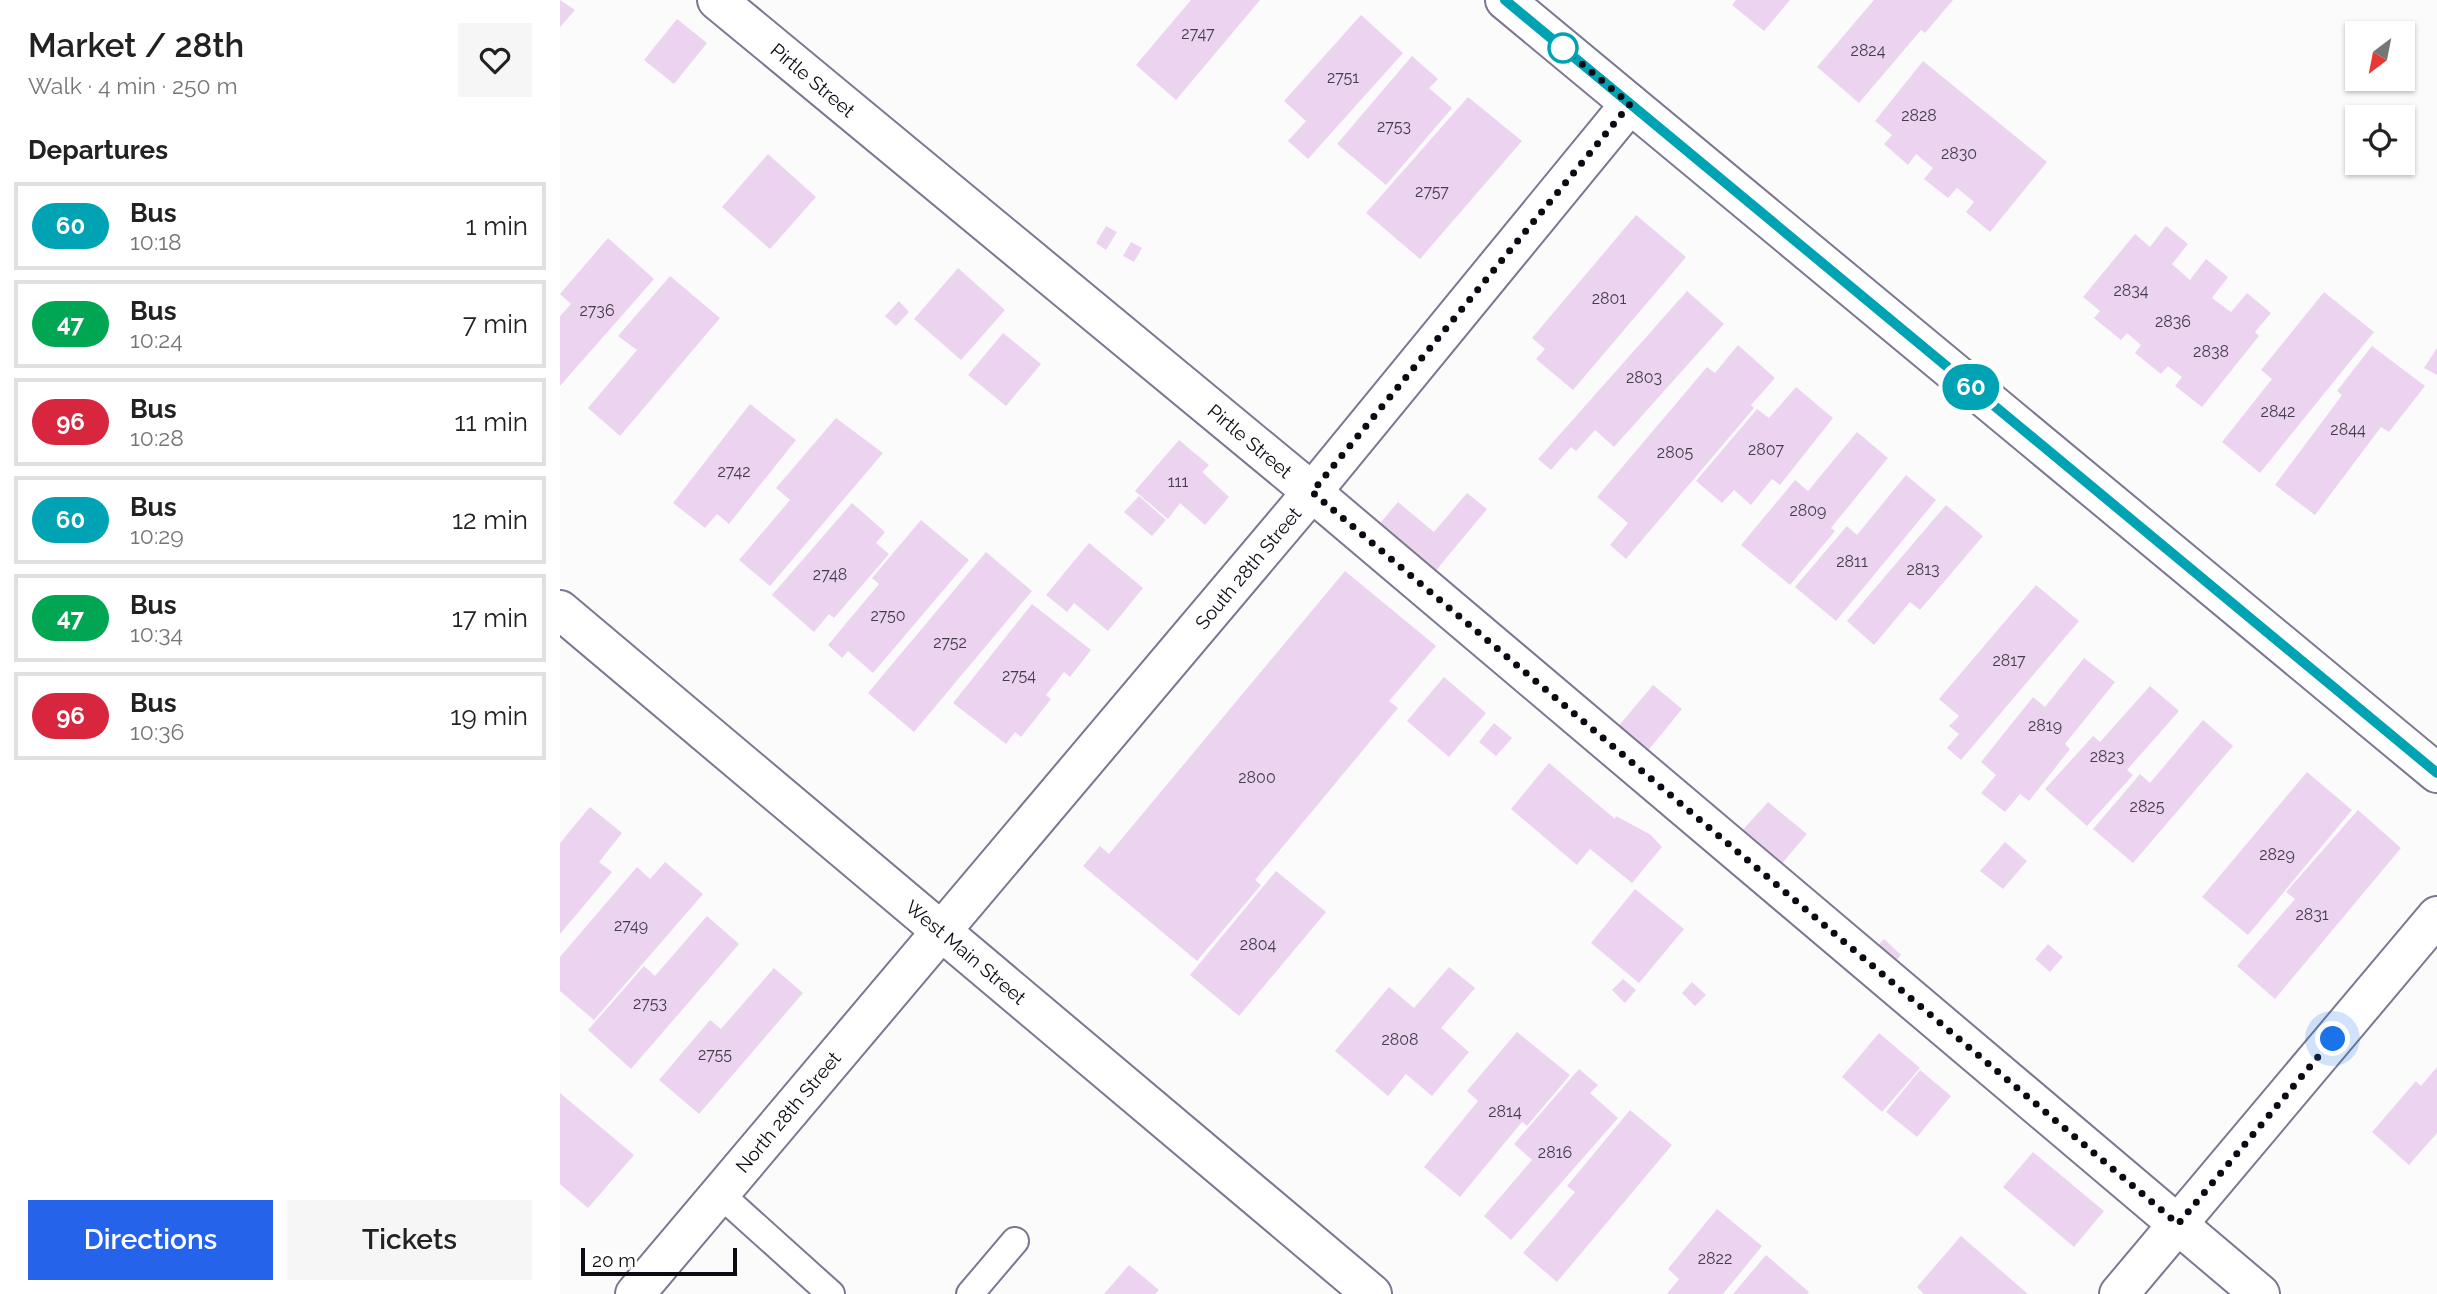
<!DOCTYPE html>
<html lang="en">
<head>
<meta charset="utf-8">
<style>
  body { margin:0; font-family:Raleway,sans-serif; background:#f6f6f6; color:#222; height:100vh; display:flex; flex-direction:column; font-size:26px; white-space:nowrap }
  * { box-sizing:border-box; margin:0 }
  p { font-size:23px; color:#767676 }
  .icon { flex:none; width:38px; height:38px; fill:none; stroke:currentColor; stroke-width:2; stroke-linecap:round; stroke-linejoin:round }
  .map { position:relative; flex:1; overflow:hidden }
  .sheet { display:flex; flex-direction:column; background:#fff; width:560px }
  .sheet>* { flex:none }
  .badge { padding:0 14px; border-radius:23px; font-size:24px; line-height:46px }
  .needle { width:46px; rotate:212deg }
  .controls { position:absolute; left:1785px; top:21px; display:grid; gap:14px }
  .controls a { display:grid; place-items:center; width:70px; height:70px; border-radius:0px; background:#fff; box-shadow:0 2px 5px #0004; font-size:35px }
  .scale { position:absolute; left:21px; bottom:18px; width:156px; box-sizing:border-box; padding-left:7px; border:4px solid #0b0b13; border-top:0; font-size:19px; line-height:24px; white-space:nowrap; color:#0b0b13; -webkit-text-stroke:5px #fff; paint-order:stroke }
  .you { position:absolute; width:35px; height:35px; margin:-18px; border:5px solid #fff; border-radius:50%; background:#1a73e8; box-shadow:0 0 0 10px #1a73e833 }
  .map>.badge { position:absolute; translate:-50% -50%; box-shadow:0 0 0 4px #fff }
  h2 { padding:0 28px; font-size:26px; line-height:63px }
  .round { display:grid; place-items:center; flex:none; width:74px; height:74px; border-radius:0px; background:#f6f6f6 }
  .head { display:flex; align-items:center; justify-content:space-between; height:119px; padding:0 28px }
  h1 { font-size:33px; font-weight:600; line-height:52px }
  .primary-button { display:flex; gap:14px; margin-top:auto; padding:14px 28px }
  .primary-button a { flex:1; height:80px; border-radius:0px; background:#2563eb; color:#fff; font-size:28px; font-weight:600; line-height:80px; text-align:center }
  .primary-button a+a { background:#f6f6f6; color:#222 }
  ul { padding:0; list-style:none }
  li { display:flex; align-items:center; gap:21px; height:88px; margin:0 14px 10px; padding:0 14px; border:4px solid #e0e0e0; border-radius:0px }
  li div { flex:1 }
  li b { display:block; font-size:26px }
  li em { font-style:normal }
  li .badge { min-width:77px; font-weight:700; text-align:center }
  main { display:flex; flex:1; min-height:0 }
  .map>svg:first-child { display:block }
  .building { fill:#ecd4f1 }
  .lines { fill:none; stroke-linecap:round; stroke-linejoin:round }
  .lane-casing { stroke:#797890; stroke-width:30 }
  .street-casing { stroke:#797890; stroke-width:42 }
  .secondary-casing { stroke:#797890; stroke-width:42 }
  .lane { stroke:#fff; stroke-width:26 }
  .street { stroke:#fff; stroke-width:38 }
  .secondary { stroke:#fff; stroke-width:38 }
  .line-casing { stroke:#fff; stroke-width:16 }
  .line { stroke:#00a3b4; stroke-width:10 }
  .walk { stroke:#0b0b13; stroke-width:7; stroke-dasharray:0 12.6 }
  .stop-dot { fill:#fff; stroke:#00a3b4; stroke-width:3.5 }
  .labels { text-anchor:middle; stroke-width:6; stroke-linejoin:round; paint-order:stroke }
  .number-label { font-size:16px; fill:#433d4a }
  .street-label { font-size:19px; fill:#0b0b13; stroke:#fff }
</style>
</head>
<body>
<main>
<section class="sheet">
<div class="head"><div><h1>Market / 28th</h1><p>Walk · 4 min · 250 m</p></div><a class="round"><svg class="icon" aria-label="heart" viewBox="0 0 24 24"><path d="M12 20l-8-8c-3-5 5-10 8-4 3-6 11-1 8 4z"/></svg></a></div>
<h2>Departures</h2>
<ul>
<li><span class="badge" style="background:#00a3b4;color:#fff">60</span><div><b>Bus</b><p>10:18</p></div><em>1 min</em></li>
<li><span class="badge" style="background:#00a651;color:#fff">47</span><div><b>Bus</b><p>10:24</p></div><em>7 min</em></li>
<li><span class="badge" style="background:#d7263d;color:#fff">96</span><div><b>Bus</b><p>10:28</p></div><em>11 min</em></li>
<li><span class="badge" style="background:#00a3b4;color:#fff">60</span><div><b>Bus</b><p>10:29</p></div><em>12 min</em></li>
<li><span class="badge" style="background:#00a651;color:#fff">47</span><div><b>Bus</b><p>10:34</p></div><em>17 min</em></li>
<li><span class="badge" style="background:#d7263d;color:#fff">96</span><div><b>Bus</b><p>10:36</p></div><em>19 min</em></li>
</ul>
<div class="primary-button"><a>Directions</a><a>Tickets</a></div>
</section>
<div class="map">
<svg width="1877" height="1294" viewBox="0 0 1877 1294">
  <rect width="100%" height="100%" fill="#fbfbfb"/>
  <g class="building">
    <path d="M0,0L15,10L0,27Z"/>
    <path d="M631,0H700L616,100L576,65Z"/>
    <path d="M1176,0H1230L1204,31L1172,5Z"/>
    <path d="M1314,0H1393L1365,33L1361,30L1299,103L1257,67Z"/>
    <path d="M801,15L843,53L748,159L728,141L746,121L724,101Z"/>
    <path d="M117,19L147,43L114,84L84,60Z"/>
    <path d="M852,56L878,79L869,88L892,108L826,185L777,144Z"/>
    <path d="M1363,61L1487,162L1430,232L1406,212L1414,202L1397,188L1388,198L1364,179L1373,168L1356,154L1348,165L1324,144L1332,135L1315,121Z"/>
    <path d="M908,97L962,141L860,259L806,213Z"/>
    <path d="M208,154L256,197L210,249L162,207Z"/>
    <path d="M1076,215L1126,257L1013,390L976,359L985,349L972,338Z"/>
    <path d="M546,226L557,232L546,250L536,243Z"/>
    <path d="M1606,226L1628,244L1612,264L1630,280L1646,259L1668,277L1652,298L1671,312L1687,293L1711,313L1695,332L1699,336L1642,407L1615,386L1622,377L1608,366L1601,374L1575,353L1581,345L1567,333L1561,340L1534,318L1540,311L1523,297L1575,234L1590,247Z"/>
    <path d="M48,238L94,279L0,386V316L11,304L0,294Z"/>
    <path d="M571,242L582,248L574,262L563,256Z"/>
    <path d="M398,268L445,310L401,360L354,319Z"/>
    <path d="M110,276L160,318L60,436L28,408L77,350L58,336Z"/>
    <path d="M1127,291L1164,324L1054,447L1035,430L1016,451L1011,447L991,470L978,459Z"/>
    <path d="M1764,292L1814,332L1700,473L1662,442L1712,379L1701,370Z"/>
    <path d="M339,301L349,312L336,326L325,316Z"/>
    <path d="M443,333L481,364L446,406L408,375Z"/>
    <path d="M1178,345L1215,378L1191,405L1194,408L1066,559L1050,545L1068,523L1037,497L1147,367L1155,373Z"/>
    <path d="M1812,346L1865,386L1829,432L1821,427L1755,515L1715,485L1782,395L1777,391Z"/>
    <path d="M1877,348V375L1864,368Z"/>
    <path d="M1236,387L1273,418L1220,485L1212,479L1191,505L1174,490L1162,503L1136,481L1197,409L1209,418Z"/>
    <path d="M190,404L236,440L169,524L157,514L145,528L113,503Z"/>
    <path d="M276,418L323,453L210,586L179,560L230,500L216,488Z"/>
    <path d="M1297,432L1328,458L1271,528L1275,531L1230,585L1181,545L1235,480L1248,491Z"/>
    <path d="M619,440L649,465L642,472L669,497L645,525L620,503L608,519L575,491Z"/>
    <path d="M1346,475L1376,500L1276,621L1235,587L1287,526L1297,535Z"/>
    <path d="M907,493L927,509L868,580L812,533L838,502L874,532Z"/>
    <path d="M579,496L606,520L592,536L564,512Z"/>
    <path d="M292,503L325,532L316,543L329,554L274,618L269,614L254,632L212,595Z"/>
    <path d="M1386,505L1423,536L1360,610L1350,602L1314,645L1287,621Z"/>
    <path d="M361,520L409,560L313,673L288,651L282,658L268,645L319,584L312,578Z"/>
    <path d="M529,543L583,588L548,631L514,603L507,612L486,595Z"/>
    <path d="M426,552L472,591L354,732L308,693Z"/>
    <path d="M785,571L876,646L829,701L838,708L695,880L701,885L637,961L523,866L540,846L549,854Z"/>
    <path d="M1476,585L1519,621L1401,760L1387,748L1399,734L1389,726L1399,716L1379,699Z"/>
    <path d="M472,604L531,650L510,677L504,672L486,695L491,699L461,737L455,732L446,744L393,703Z"/>
    <path d="M1524,658L1555,682L1505,744L1510,749L1469,801L1460,794L1445,812L1421,793L1436,775L1421,762L1473,697L1485,707Z"/>
    <path d="M884,677L926,713L889,757L847,721Z"/>
    <path d="M1093,685L1122,709L1077,764L1047,740Z"/>
    <path d="M1590,686L1619,711L1567,770L1573,775L1527,826L1485,789L1533,736L1540,742Z"/>
    <path d="M1643,720L1673,746L1573,863L1533,829L1580,774L1590,783Z"/>
    <path d="M934,723L952,738L936,756L919,742Z"/>
    <path d="M989,763L1055,819L1056,816L1091,835L1102,847L1072,883L1030,849L1017,865L951,809Z"/>
    <path d="M1747,772L1792,810L1688,935L1642,897Z"/>
    <path d="M1208,802L1247,834L1219,867L1179,834Z"/>
    <path d="M30,807L62,833L39,862L52,872L0,934V843Z"/>
    <path d="M1798,810L1841,848L1715,999L1677,966L1735,899L1726,892Z"/>
    <path d="M1445,842L1467,861L1443,889L1420,871Z"/>
    <path d="M105,862L143,894L34,1020L0,991V957L77,867L90,879Z"/>
    <path d="M716,871L766,912L679,1016L630,975Z"/>
    <path d="M1075,889L1124,929L1079,983L1031,943Z"/>
    <path d="M147,916L179,944L71,1069L28,1030L84,966L95,976Z"/>
    <path d="M1324,939L1341,955L1323,974L1306,958Z"/>
    <path d="M1488,944L1503,957L1490,972L1475,959Z"/>
    <path d="M889,967L915,988L881,1028L909,1052L872,1096L846,1074L828,1096L775,1051L829,987L854,1008Z"/>
    <path d="M214,968L243,993L139,1114L99,1080L150,1020L161,1029Z"/>
    <path d="M1063,979L1076,990L1065,1003L1052,990Z"/>
    <path d="M1132,982L1146,995L1135,1006L1122,993Z"/>
    <path d="M957,1032L1010,1075L967,1126L962,1122L900,1197L864,1167L918,1101L907,1091Z"/>
    <path d="M1319,1033L1360,1068L1322,1112L1282,1077Z"/>
    <path d="M1877,1067V1133L1849,1165L1812,1132L1856,1081L1861,1086Z"/>
    <path d="M1019,1069L1038,1085L1030,1093L1058,1118L951,1240L924,1216L972,1160L954,1144Z"/>
    <path d="M1360,1070L1391,1096L1357,1137L1326,1112Z"/>
    <path d="M0,1093L74,1155L28,1208L0,1184Z"/>
    <path d="M1070,1110L1112,1145L997,1282L963,1253L1015,1192L1007,1186Z"/>
    <path d="M1473,1152L1544,1211L1514,1247L1443,1187Z"/>
    <path d="M1157,1209L1202,1246L1163,1294H1107L1119,1279L1108,1269Z"/>
    <path d="M1401,1236L1468,1294H1364L1357,1287Z"/>
    <path d="M1206,1255L1249,1292L1247,1294H1173Z"/>
    <path d="M569,1265L599,1290L595,1294H544Z"/>
  </g>
  <g class="lines">
    <defs>
      <g id="lane">
        <path d="M160,1194L271,1294"/>
        <path d="M410,1294L455,1241"/>
      </g>
      <g id="street">
        <path d="M157,0L752,492L1700,1294"/>
        <path d="M0,610L812,1294"/>
        <path d="M75,1294L752,492L1070,104"/>
        <path d="M1559,1294L1877,916"/>
      </g>
      <path id="secondary" d="M945,0L1877,773"/>
    </defs>
    <use href="#lane" class="lane-casing"/>
    <use href="#street" class="street-casing"/>
    <use href="#secondary" class="secondary-casing"/>
    <use href="#lane" class="lane"/>
    <use href="#street" class="street"/>
    <use href="#secondary" class="secondary"/>
  </g>
  <g class="lines">
    <defs>
      <path id="line" d="M945,0L1877,773"/>
    </defs>
    <use href="#line" class="line-casing"/>
    <use href="#line" class="line"/>
    <path class="walk" d="M1003,48L1070,104L752,492L1618,1224L1773,1039"/>
  </g>
  <circle class="stop-dot" cx="1003" cy="48" r="14"/>
  <g class="labels">
    <g class="number-label">
      <text x="638" y="39">2747</text>
      <text x="1308" y="56">2824</text>
      <text x="783" y="83">2751</text>
      <text x="1359" y="121">2828</text>
      <text x="834" y="132">2753</text>
      <text x="1399" y="159">2830</text>
      <text x="872" y="197">2757</text>
      <text x="1571" y="296">2834</text>
      <text x="1049" y="304">2801</text>
      <text x="37" y="316">2736</text>
      <text x="1613" y="327">2836</text>
      <text x="1651" y="357">2838</text>
      <text x="1084" y="383">2803</text>
      <text x="1718" y="417">2842</text>
      <text x="1788" y="435">2844</text>
      <text x="1206" y="455">2807</text>
      <text x="1115" y="458">2805</text>
      <text x="174" y="477">2742</text>
      <text x="618" y="487">111</text>
      <text x="1248" y="516">2809</text>
      <text x="1292" y="567">2811</text>
      <text x="1363" y="575">2813</text>
      <text x="270" y="580">2748</text>
      <text x="328" y="621">2750</text>
      <text x="390" y="648">2752</text>
      <text x="1449" y="666">2817</text>
      <text x="459" y="681">2754</text>
      <text x="1485" y="731">2819</text>
      <text x="1547" y="762">2823</text>
      <text x="697" y="783">2800</text>
      <text x="1587" y="812">2825</text>
      <text x="1717" y="860">2829</text>
      <text x="1752" y="920">2831</text>
      <text x="71" y="931">2749</text>
      <text x="698" y="950">2804</text>
      <text x="90" y="1009">2753</text>
      <text x="840" y="1045">2808</text>
      <text x="155" y="1060">2755</text>
      <text x="945" y="1117">2814</text>
      <text x="995" y="1158">2816</text>
      <text x="1155" y="1264">2822</text>
    </g>
    <g class="street-label">
      <text transform="translate(253 80) rotate(40)" y="7">Pirtle Street</text>
      <text transform="translate(690 441) rotate(40)" y="7">Pirtle Street</text>
      <text transform="translate(688 568) rotate(-50)" y="7">South 28th Street</text>
      <text transform="translate(406 952) rotate(40)" y="7">West Main Street</text>
      <text transform="translate(228 1112) rotate(-50)" y="7">North 28th Street</text>
    </g>
  </g>
</svg>
<div class="controls">
<a><svg class="needle" viewBox="-14 -14 28 28"><path d="M0-13l5 13h-10z" fill="#e53935"/><path d="M0 13l5-13h-10z" fill="#767676"/></svg></a>
<a><svg class="icon" aria-label="locate" viewBox="0 0 24 24"><circle cx="12" cy="12" r="6"/><path d="M12 2v4M12 18v4M2 12h4M18 12h4"/></svg></a>
</div>
<div class="scale">20 m</div>
<div class="you" style="left:1773px;top:1039px"></div>
<b class="badge" style="left:1411px;top:387px;background:#00a3b4;color:#fff">60</b>
</div>
</main>
</body>
</html>
